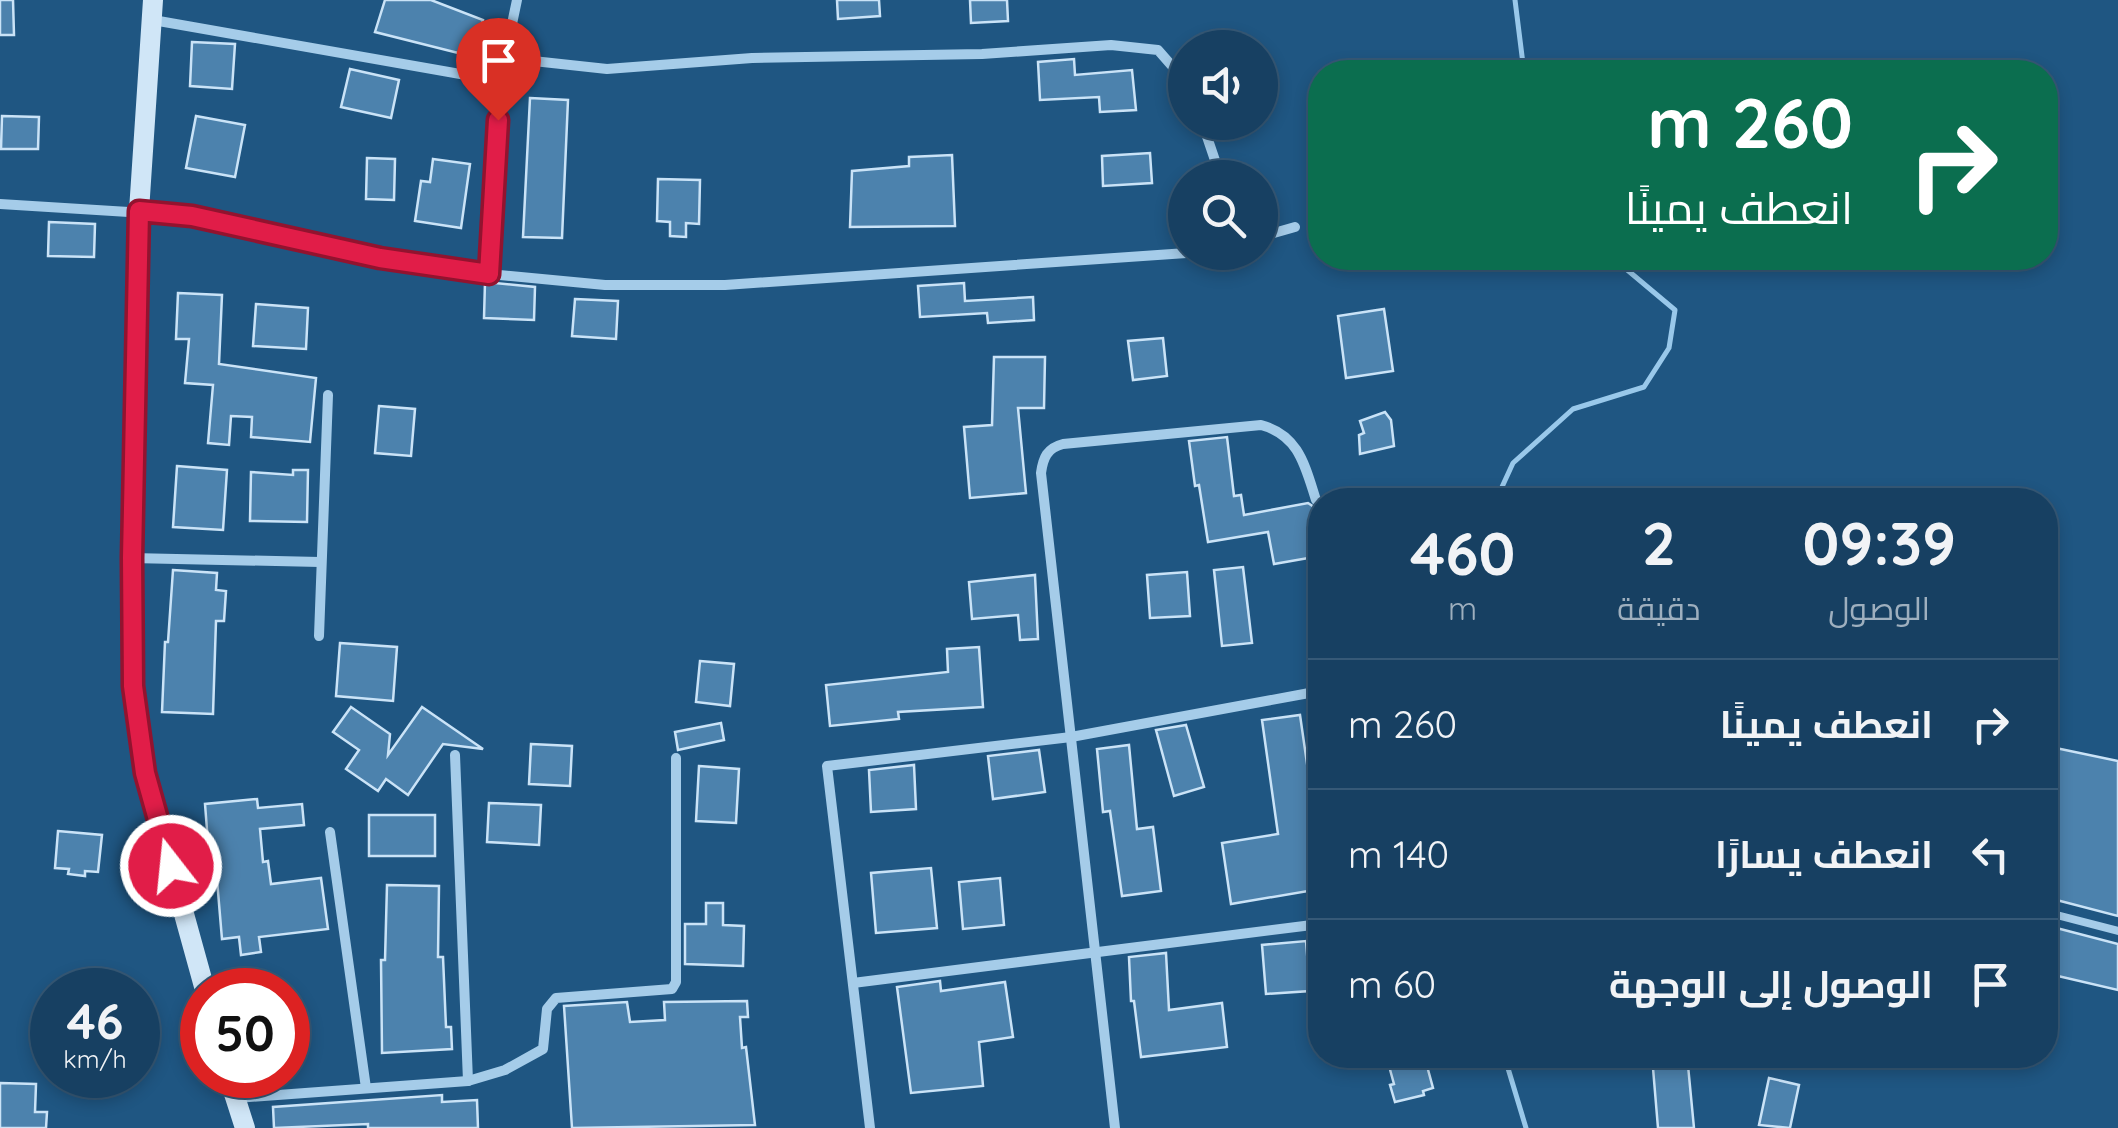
<!DOCTYPE html>
<html lang="ar">
<head>
<meta charset="utf-8">
<style>
	body { margin:0; font-family:Quicksand,Cairo,sans-serif; background:#244b6b; color:#f1f3f6; direction:rtl; height:100vh; display:flex; flex-direction:column; font-size:38px; white-space:nowrap }
	* { box-sizing:border-box; margin:0 }
	p { font-size:32px; color:#9eafbe }
	.icon { flex:none; width:55px; height:55px; fill:none; stroke:currentColor; stroke-width:2; stroke-linecap:round; stroke-linejoin:round }
	.map { position:relative; flex:1; overflow:hidden; direction:ltr }
	.drawer { position:absolute; left:1308px; top:488px; width:750px; height:580px; display:flex; flex-direction:column; background:#174062; border-radius:40px; box-shadow:0 5px 15px #0003,0 0 0 2px #365977; direction:rtl }
	.drawer>* { flex:none }
	.guide { position:absolute; left:1308px; top:60px; width:750px; height:210px; border-radius:40px; box-shadow:0 5px 15px #0003,0 0 0 2px #365977; direction:rtl; background:#0b6e4f; color:#fff; overflow:hidden }
	.controls { position:absolute; left:1168px; top:30px; display:grid; gap:20px }
	.controls a { display:grid; place-items:center; width:110px; height:110px; border-radius:50%; background:#174062; box-shadow:0 5px 15px #0003,0 0 0 2px #365977; font-size:50px }
	.speed { position:absolute; left:30px; top:968px; display:flex; gap:20px; font-size:50px; font-weight:700; text-align:center }
	.speed>* { display:grid; place-content:center; width:130px; height:130px; border-radius:50%; background:#174062; box-shadow:0 5px 15px #0003,0 0 0 2px #365977; line-height:1 }
	.speed small { font-size:25px; font-weight:400 }
	.speed .limit { border:15px solid #d22; background:#fff; color:#111 }
	.pin { position:absolute; display:grid; place-items:center; width:85px; height:85px; color:#fff; margin:-102px -42px; border-radius:50% 50% 50% 0; rotate:-45deg; box-shadow:0 0 10px #0007 }
	.pin .icon { rotate:45deg }
	.me { position:absolute; width:110px; margin:-55px; rotate:344deg; stroke-linejoin:round; filter:drop-shadow(0 0 8px #0008) }
	.turn { display:flex; align-items:center; gap:35px; height:210px; padding:0 40px; font-size:45px }
	.turn .icon { width:130px; height:130px; stroke-width:2.5 }
	.turn b { display:block; font-size:70px; line-height:85px }
	.eta { display:flex; justify-content:space-evenly; align-items:center; height:170px; text-align:center }
	.eta b { font-size:60px; font-weight:700; line-height:70px }
	ul { padding:0; list-style:none }
	li { display:flex; align-items:center; gap:30px; height:130px; padding:0 40px; border-top:2px solid #365977 }
	li div { flex:1 }
	li b { display:block; font-size:38px }
	li em { font-style:normal }
	.map>svg:first-child { display:block }
	.lines { fill:none; stroke-linecap:round; stroke-linejoin:round }
	.stream { stroke:#99c8ea; stroke-width:5 }
	.building { fill:#4c82ad; stroke:#cae3f7; stroke-width:2.5 }
	.service { stroke:#a5cce9; stroke-width:8 }
	.minor { stroke:#a5cce9; stroke-width:10 }
	.secondary { stroke:#d0e6f7; stroke-width:20 }
	.route-casing { stroke:#92132f; stroke-width:25 }
	.route { stroke:#e11d48; stroke-width:18 }
</style>
</head>
<body>
<div class="map">
<svg width="2118" height="1128" viewBox="0 0 2118 1128">
	<rect width="100%" height="100%" fill="#1f5682"/>
	<g class="lines">
		<!-- stream -->
		<g class="stream">
			<path d="M1515,0l9,72"/>
			<path d="M1496,500l17,-37 60,-54 71,-22 25,-39 6,-38 -62,-52"/>
			<path d="M1504,1055l22,73"/>
		</g>
	</g>
	<!-- building -->
	<g class="building">
		<path d="M0,0h13l1,35h-14z"/>
		<path d="M385,0h46l52,20 -9,37 -99,-25z"/>
		<path d="M837,0h42l1,16 -42,3z"/>
		<path d="M970,0h37l1,21 -37,2z"/>
		<path d="M192,42l43,2 -3,45 -42,-3z"/>
		<path d="M1074,59l1,16 57,-5 4,40 -36,2 -1,-15 -59,3 -2,-38z"/>
		<path d="M350,69l49,11 -8,38 -50,-11z"/>
		<path d="M530,98l38,2 -6,138 -39,-1z"/>
		<path d="M2,116l37,1 -1,32h-37z"/>
		<path d="M196,116l49,9 -10,52 -49,-9z"/>
		<path d="M1150,153l2,30 -49,3 -1,-30z"/>
		<path d="M952,155l3,71 -105,1 2,-56 57,-5v-9z"/>
		<path d="M367,158l28,1 -1,41 -28,-1z"/>
		<path d="M433,159l37,5 -9,64 -46,-7 6,-40 9,1z"/>
		<path d="M658,179l42,1 -1,44 -13,-1v14l-16,-1v-14l-13,-1z"/>
		<path d="M49,222l46,2 -1,33 -46,-1z"/>
		<path d="M485,282l50,5 -1,33 -50,-2z"/>
		<path d="M964,283l1,18 68,-4 1,23 -46,3 -1,-10 -67,4 -2,-31z"/>
		<path d="M178,293l44,2 -3,69 97,14 -6,64 -59,-5 1,-20 -21,-1 -2,29 -21,-2 5,-58 -28,-2 4,-44h-13z"/>
		<path d="M575,299l43,2 -2,38 -44,-3z"/>
		<path d="M256,304l52,4 -2,41 -53,-3z"/>
		<path d="M1384,309l9,62 -47,7 -8,-62z"/>
		<path d="M1163,338l4,38 -34,4 -5,-39z"/>
		<path d="M994,357h51l-1,51h-26l8,85 -56,5 -6,-71 28,-2z"/>
		<path d="M379,406l36,3 -4,47 -36,-3z"/>
		<path d="M1385,412l6,8 3,26 -34,8 -1,-19 5,-2 -4,-12z"/>
		<path d="M1227,437l7,59 7,-1 3,20 64,-12 9,6 3,47 -46,8 -6,-32 -60,10 -9,-57 -4,1 -6,-45z"/>
		<path d="M177,466l50,4 -4,60 -50,-3z"/>
		<path d="M293,470h15l-1,52 -57,-1 1,-49 42,3z"/>
		<path d="M1243,567l9,76 -30,3 -8,-76z"/>
		<path d="M173,570l44,3 -1,17 10,1 -2,30h-8l-3,93 -51,-2 3,-70h3z"/>
		<path d="M1187,572l3,44 -40,2 -3,-43z"/>
		<path d="M1035,575l3,64 -18,1 -2,-25 -46,4 -3,-37z"/>
		<path d="M340,643l57,4 -4,54 -57,-5z"/>
		<path d="M979,647l4,60 -85,5 1,7 -69,7 -4,-41 122,-13 -1,-23z"/>
		<path d="M700,661l34,3 -4,42 -34,-4z"/>
		<path d="M351,707l39,27 -2,21 34,-48 61,42 -40,-5 -35,51 -22,-16 -8,12 -32,-22 13,-19 -26,-18z"/>
		<path d="M1300,715l13,90 2,-1 5,29v56l-89,15 -9,-61 56,-9 -16,-114z"/>
		<path d="M721,723l3,17 -46,10 -3,-18z"/>
		<path d="M1186,725l18,62 -30,9 -18,-66z"/>
		<path d="M531,744l41,2 -2,40 -41,-2z"/>
		<path d="M1129,745l8,84 16,-2 8,64 -39,5 -12,-85 -7,1 -6,-63z"/>
		<path d="M2051,747l67,14v155l-73,-19v-130z"/>
		<path d="M1039,750l6,42 -52,7 -5,-43z"/>
		<path d="M914,765l2,44 -45,3 -2,-42z"/>
		<path d="M699,766l40,3 -3,54 -40,-2z"/>
		<path d="M257,799l1,9 44,-4 2,21 -44,4 3,33 5,-1 3,23 50,-6 7,51 -69,8 2,15 -20,3 -2,-18 -17,2 -7,-83h-6l-4,-52z"/>
		<path d="M489,803l52,2 -2,40 -52,-3z"/>
		<rect x="369" y="815" width="66" height="41"/>
		<path d="M58,831l44,4 -4,37 -13,-1v5l-17,-2 1,-5 -14,-1z"/>
		<path d="M931,868l6,60 -61,5 -5,-60z"/>
		<path d="M1000,878l4,47 -41,4 -4,-47z"/>
		<path d="M387,885l52,1 -1,71h5l3,70h5l1,22 -70,4 -1,-93h4z"/>
		<path d="M706,903h17v22l21,1 -1,40 -58,-2v-40h21z"/>
		<path d="M2045,925l73,19v46l-73,-17z"/>
		<path d="M1306,941l4,50 -44,3 -4,-49z"/>
		<path d="M1166,953l3,57 53,-7 5,44 -86,10 -7,-56h-3l-2,-44z"/>
		<path d="M940,981l1,10 64,-9 8,55 -34,5 4,44 -72,7 -14,-106z"/>
		<path d="M747,1001l1,16h-8l2,31 4,-1 9,78 -183,3 -8,-122 63,-4 3,20 35,-2 -1,-18z"/>
		<path d="M1386,1055h38l9,33 -10,3 1,4 -29,7 -5,-17 4,-1z"/>
		<path d="M1667,1055h20l7,73h-36l-6,-72z"/>
		<path d="M1769,1078l30,7 -9,43 -31,-3z"/>
		<path d="M0,1083l36,1 -1,28h12l-1,16h-46z"/>
		<path d="M442,1095v7l35,-2 1,28h-110v-4l-94,4 -1,-21z"/>
	</g>
	<g class="lines">
		<!-- service -->
		<path class="service" d="M2045,912l73,19"/>
		<!-- minor -->
		<g class="minor">
			<path d="M153,20l347,61"/>
			<path d="M505,58l102,11 145,-11 230,-4 129,-9 47,5 21,24 6,12"/>
			<path d="M1202,122l19,56"/>
			<path d="M0,204l193,12 188,41 108,17 116,11h120l476,-33"/>
			<path d="M1260,237l35,-10"/>
			<path d="M489,274l11,-193 17,-81"/>
			<path d="M131,558l189,4"/>
			<path d="M319,636l9,-241"/>
			<path d="M455,755l13,326"/>
			<path d="M330,832l36,256"/>
			<path d="M853,983l467,-59"/>
			<path d="M236,1098l232,-17 37,-11 38,-21 4,-40 9,-11 116,-9 4,-7v-224"/>
			<path d="M870,1128l-43,-362 244,-29 249,-46"/>
			<path d="M1115,1128l-74,-655c2,-15 6,-25 22,-29l198,-19c38,10 44,41 55,75"/>
		</g>
		<!-- secondary -->
		<g class="secondary">
			<path d="M153,0l-14,211 -8,347 2,128 12,87 60,217"/>
			<path d="M228,1075l17,53"/>
		</g>
	</g>
	<g class="lines">
		<!-- route casing -->
		<g class="route-casing">
			<path id="route" d="M171,866l-26,-93 -12,-87 -1,-128 7,-347 53,5 188,42 109,16 9,-154"/>
		</g>
		<!-- route -->
		<use href="#route" class="route"/>
	</g>
</svg>
<div class="controls">
<a><svg class="icon" aria-label="sound" viewBox="0 0 24 24"><path d="M4 9h4l5-4v14l-5-4H4zM17 9q2 3 0 6"/></svg></a>
<a><svg class="icon" aria-label="search" viewBox="0 0 24 24"><circle cx="10" cy="10" r="6"/><path d="M15 15l6 6"/></svg></a>
</div>
<div class="speed"><div>46<small>km/h</small></div><div class="limit">50</div></div>
<div class="pin" style="left:498px;top:120px;background:#d93025"><svg class="icon" aria-label="arrive" viewBox="0 0 24 24"><path d="M6 21V4h12l-3 4 3 4H6"/></svg></div>
<svg class="me" style="left:171px;top:866px" viewBox="-20 -20 40 40"><circle r="17" fill="#e11d48" stroke="#fff" stroke-width="3"/><path d="M0-11L8 9 0 5-8 9z" fill="#fff"/></svg>
<div class="guide">
<div class="turn"><svg class="icon" aria-label="right" viewBox="0 0 24 24"><path d="M7 20v-9h11M14 6l5 5-5 5"/></svg><div><b>260 m</b>انعطف يمينًا</div></div>
</div>
<section class="drawer">
<div class="eta">
<div><b>09:39</b><p>الوصول</p></div>
<div><b>2</b><p>دقيقة</p></div>
<div><b>460</b><p>m</p></div>
</div>
<ul>
<li><svg class="icon" aria-label="right" viewBox="0 0 24 24"><path d="M7 20v-9h11M14 6l5 5-5 5"/></svg><div><b>انعطف يمينًا</b></div><em>260 m</em></li>
<li><svg class="icon" aria-label="left" viewBox="0 0 24 24"><path d="M17 20v-9H6M10 6l-5 5 5 5"/></svg><div><b>انعطف يسارًا</b></div><em>140 m</em></li>
<li><svg class="icon" aria-label="arrive" viewBox="0 0 24 24"><path d="M6 21V4h12l-3 4 3 4H6"/></svg><div><b>الوصول إلى الوجهة</b></div><em>60 m</em></li>
</ul>
</section>
</div>
</body>
</html>
